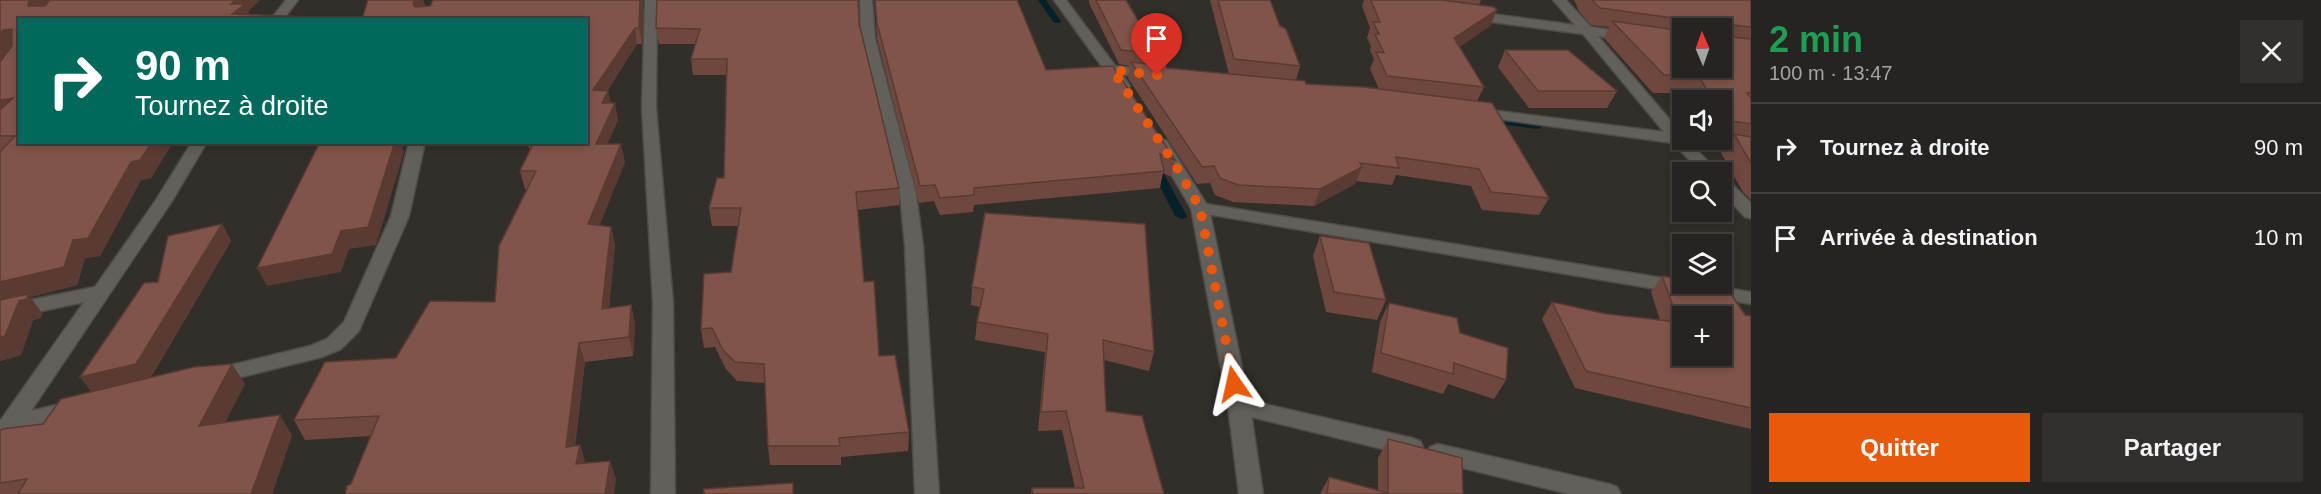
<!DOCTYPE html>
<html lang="fr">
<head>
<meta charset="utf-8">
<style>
	body { margin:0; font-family:Arial,sans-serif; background:#322f2d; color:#f1f3f6; height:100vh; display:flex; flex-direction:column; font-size:22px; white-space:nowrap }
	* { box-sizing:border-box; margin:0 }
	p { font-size:20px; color:#a4a4a5 }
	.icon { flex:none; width:33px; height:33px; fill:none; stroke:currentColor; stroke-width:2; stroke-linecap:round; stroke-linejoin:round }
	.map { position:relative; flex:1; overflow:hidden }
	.side { display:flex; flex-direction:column; background:#262320; width:570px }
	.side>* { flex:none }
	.top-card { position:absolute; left:18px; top:18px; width:570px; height:126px; border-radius:0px; box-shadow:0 3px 9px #0003,0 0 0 2px #42403e; background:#00695c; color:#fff; overflow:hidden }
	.needle { width:39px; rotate:358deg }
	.buttons { position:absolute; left:1672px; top:18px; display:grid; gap:12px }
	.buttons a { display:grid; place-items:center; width:60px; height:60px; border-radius:0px; background:#262320; box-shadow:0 3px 9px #0003,0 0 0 2px #42403e; font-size:30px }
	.pin { position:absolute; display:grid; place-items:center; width:51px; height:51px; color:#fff; margin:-62px -26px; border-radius:50% 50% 50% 0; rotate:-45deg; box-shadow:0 0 6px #0007 }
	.pin .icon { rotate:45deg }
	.me { position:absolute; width:66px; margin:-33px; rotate:349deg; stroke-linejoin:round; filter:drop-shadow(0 0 4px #0008) }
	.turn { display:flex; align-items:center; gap:21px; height:126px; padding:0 18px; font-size:27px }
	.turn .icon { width:78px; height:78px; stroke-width:2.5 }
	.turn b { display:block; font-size:42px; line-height:51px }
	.round { display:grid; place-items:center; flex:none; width:63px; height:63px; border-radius:0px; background:#322f2d }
	.headline { display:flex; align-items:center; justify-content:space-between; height:102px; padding:0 18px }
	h1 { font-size:36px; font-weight:800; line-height:45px; color:#1e9e55 }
	.primary-button { display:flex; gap:12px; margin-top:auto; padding:12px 18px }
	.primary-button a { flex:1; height:69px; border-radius:0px; background:#ea580c; color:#fff; font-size:24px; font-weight:800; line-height:69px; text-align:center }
	.primary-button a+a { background:#322f2d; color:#f1f3f6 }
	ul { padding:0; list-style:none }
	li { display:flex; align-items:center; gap:18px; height:90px; padding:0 18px; border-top:2px solid #42403e }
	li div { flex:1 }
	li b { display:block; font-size:22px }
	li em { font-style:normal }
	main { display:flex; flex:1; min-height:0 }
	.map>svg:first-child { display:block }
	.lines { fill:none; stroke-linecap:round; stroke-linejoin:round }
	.stream { fill:#052129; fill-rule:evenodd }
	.street-casing { stroke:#4e4b47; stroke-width:3 }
	.secondary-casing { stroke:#4e4b47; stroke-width:3 }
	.street { fill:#635f5b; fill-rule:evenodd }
	.secondary { fill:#635f5b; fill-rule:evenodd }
	.wall { fill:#6e483f; fill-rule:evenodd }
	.shaded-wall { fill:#5a3b33 }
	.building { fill:#805449; stroke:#5a3b33; stroke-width:1.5; fill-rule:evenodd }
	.route { stroke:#ea580c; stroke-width:10; stroke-dasharray:0 18 }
</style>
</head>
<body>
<main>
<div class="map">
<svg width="1751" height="494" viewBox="0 0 1751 494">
	<rect width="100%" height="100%" fill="#322f2b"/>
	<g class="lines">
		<!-- stream -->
		<g class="stream">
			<path d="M1038,0h8l15,21 -1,2h-6z"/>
			<path d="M1487,117l51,6 5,3 -5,3 -55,-7 -1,-2z"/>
			<path d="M1155,164l5,3 27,49 -2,2 -4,1 -6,-3 -25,-49z"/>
		</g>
		<!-- street casing -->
		<g class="street-casing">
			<g id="street">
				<path d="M286,0h12l-15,20h-13z"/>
				<path d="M645,0h12l-1,108 17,195 2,191h-24l2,-191 -11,-195z"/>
				<path d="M860,0h12l3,38 41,156 7,52 16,248h-24l-10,-248 -5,-52 -39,-156z"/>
				<path d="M1553,0h13l25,27 43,6 2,3 -2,3 -5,1 -31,-4 85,99v5h28l40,6v10l-58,-10 25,26h-17l-28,-29 -203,-28 -2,-3 2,-3 5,-1 189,24 -81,-98 -114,-15 -6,-4 6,-4 106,14z"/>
				<path d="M1113,66l40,4 7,4 -7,4 -45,-5 -2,-3z"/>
				<path d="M192,142h15l-35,59 -141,210 41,-10 8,2 3,6 -3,6 -63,16 -9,13 -8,3v-26l84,-119 -84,18v-14l95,-19 61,-87z"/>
				<path d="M409,142h16l-16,74 -50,115 -18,18 -19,8 -109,27 -7,-3 -4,-5 4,-5 104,-25 17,-7 17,-17 47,-106z"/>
				<path d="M1722,179l6,1 23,23v15l-6,-1 -23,-24z"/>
				<path d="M1200,203l481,78 9,6 -2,4 -7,2 -487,-81 -3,-4 3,-4z"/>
				<path d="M1708,285l43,7v12l-50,-9 -3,-4 3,-4z"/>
				<path d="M1239,398l173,40 8,3 3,6 -3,6 -8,3 -181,-44 -3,-6 3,-6z"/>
				<path d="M1438,444l171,40 8,3 4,7h-52l-131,-32 -8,-3 -3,-6 3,-6z"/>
			</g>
		</g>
		<!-- secondary casing -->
		<g class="secondary-casing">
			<g id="secondary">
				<path d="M1054,0h12l62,83 2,3 -2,3h-10z"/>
				<path d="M1161,139l6,2 42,67 41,198 13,88h-24l-11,-88 -37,-198 -38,-64z"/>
			</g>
		</g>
		<!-- street -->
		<use href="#street" class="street"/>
		<!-- secondary -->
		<use href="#secondary" class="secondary"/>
	</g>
	<!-- wall -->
	<g class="wall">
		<path d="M0,0h260l-12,11 1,4 113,4 61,-19 2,6h5l3,-6h210l-1,44h-5l-30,47 4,12 7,17 -11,24 18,18 -26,63 12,2 4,18 -6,63 22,-3 4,19 -2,32 -48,6 -10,84 5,-1 5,18 25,-2 6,19 -265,4 20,-48 -66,4 -11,-20 102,-62 99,-56 32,-113h-2l-5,-18 10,-20 -3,-9h59v-122h-566v122h153l-22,36 -10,2 -41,76 -15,2 -8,27 -47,12 12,16 -1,5 -8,2 -12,35 -21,6z"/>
		<path d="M875,0l171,70 129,90 -4,17 -8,-4 -3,15 -186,17 -1,7 -33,3 -6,-14 -15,2 -42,-165z"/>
		<path d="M1089,0h37l32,54 -2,11 11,3 62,6 -19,-74h60l10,26 20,40 -4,14 10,4 73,5 -9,-20 4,-10 -4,-9 1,-4 -4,-8 3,-10 -8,-22 2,-6h117l-2,5 18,5 -7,16 -31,21 25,40 -7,14 72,97 -10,17 -57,-5 -11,-24 -75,-11 -4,10 -36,-4 -1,3 -41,22 -81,-4 -18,-7 -5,-12 -13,1 -69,-106 2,-12 -11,-2 -30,-61z"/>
		<path d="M1574,0h177v200l-8,-8 -22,-39 8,-12 -8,-1h1v-40h-31l-4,-7h-34l-49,-55 5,-11 -18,-2 -12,-14zM1683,28h39l-39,40z"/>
		<path d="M859,23l40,165v17l-42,5 7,72 15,74 30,76 -1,19 -67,6v8h-71l-2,-19 -3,-63 -28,-2 -11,-12 -11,-22 -11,1 -3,-19 30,-57 7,-46h-26l-3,-18 15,-30 2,-103h-33l-2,-16 4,-15h-36l-3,-16z"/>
		<path d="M1505,50l112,41 -10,17h-78l-31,-41z"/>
		<path d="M985,213l169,139 -5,19 -45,-11 2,51 58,83h-133l1,-6h43l-13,-58 -24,1 7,-79 -70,-12 2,-18 3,-15 -9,-2 1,-18z"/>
		<path d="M222,224l9,17 -80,136 94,7 -20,38 67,13 -20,59h-272v-63l43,-7 48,-32 67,-110z"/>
		<path d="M1320,236l66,64 -9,20 -51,-8 -13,-56z"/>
		<path d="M1662,276l83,39 6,1v113l-176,-41 -33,-69 10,-17 55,12 53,6 -9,-28z"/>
		<path d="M1389,303l71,30 46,47 -12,19 -46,-15 -5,10 -71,-22 8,-50z"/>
		<path d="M1388,439l75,55h-143l9,-17 49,13v-32z"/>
	</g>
	<!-- shaded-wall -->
	<g class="shaded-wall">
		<path d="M31,0h21l-15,19 -9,-13v-3z"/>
		<path d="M236,0h24l-12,11 3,9 -19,-6 -1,-10z"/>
		<path d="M415,0h8l2,7 -7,12 -5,-15z"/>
		<path d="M640,0h3l-1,44 -3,-16z"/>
		<path d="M1497,10l-7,16 -43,29 7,-17z"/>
		<path d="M635,28l2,16 -41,63 -3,-17z"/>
		<path d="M12,29l8,12 -20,24v-30l3,-5z"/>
		<path d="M608,91l4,16 -10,-4z"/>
		<path d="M13,98l-13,20v-18z"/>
		<path d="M615,103l3,17 -19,41 -3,-17z"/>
		<path d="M152,142h21l-22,36 -10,2 -41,76 -15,2 -8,27 -47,12 12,16 -1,5 -8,2 -12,35 -21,6v-79z"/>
		<path d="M395,142h6l3,10 -28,93 -27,4 -8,23 -74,14 -10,-18z"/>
		<path d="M621,144l4,18 -32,80 -5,-18z"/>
		<path d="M1362,167l-7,17 -41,22 6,-17z"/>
		<path d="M222,224l9,17 -83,140 -55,13 -13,-17z"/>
		<path d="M611,227l4,18 -8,82 -5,-18z"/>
		<path d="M631,305l4,19 -2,32 -4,-19z"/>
		<path d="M579,343l6,19 -13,104 -6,-19z"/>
		<path d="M232,364l13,20 -32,62 -14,-20z"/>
		<path d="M280,415l12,20 -20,59h-21z"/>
		<path d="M580,445l6,20 -10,-1z"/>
		<path d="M610,461l6,19 -2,14h-9z"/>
	</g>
	<!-- building -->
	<g class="building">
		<path d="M0,0h31l-3,3v3h17l5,-6h186l-5,4h14l-13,10 130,5 6,-19h47l-2,4 2,3 15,-1 3,-6h207l-1,28h-4l-42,62 15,1 -6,12h13l-19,41h25l-33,80 23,3 -9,82 29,-4 -2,32 -50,6 -13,104 14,-2 -4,19 34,-3 -5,33h-260l2,-8 4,-2 28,-68 -85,4 31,-58 71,-4 34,-57 65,1 4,-56 37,-75h-16l14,-29h52v-122h-566v122h132l-12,18 -9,2 -43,76 -15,2 -9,27 -64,15v-130l15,-16h-15v-26l13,-12 -13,2v-38l12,-16v-17l-9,1 -3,5z"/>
		<path d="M657,0h201l1,23 40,165 -43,4 8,90 10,-1 5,75 16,-1 14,77 -70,6 1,8h-72l-4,-82 -29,-2 -12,-12 -11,-22 -11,1 3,-55 27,-2 10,-64h-32l8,-30h7l3,-119h-36l9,-30 -44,-1z"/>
		<path d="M875,0h142l29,70 67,-4 62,94 -15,-6 4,17 -190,17v7l-34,3 -5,-13 -15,1 -43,-163z"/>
		<path d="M1096,0h30l32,54 -37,-4z"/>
		<path d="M1218,0h52l10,26 6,3 14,37 -66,-7z"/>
		<path d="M1371,0h71l52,7 3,3 -43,28 30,49 -97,-11 -11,-24 8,1 -9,-19h4l-6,-12h7z"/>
		<path d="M1592,0h159v27l-18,-2 -3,2v8l2,2 19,2v53l-4,1 4,5v26l-26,-4 -3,-5v-15h-9l-15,-25h-34l-52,-54 71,10v37h39v-40h-27v-7l-95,-13z"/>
		<path d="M1505,50h63l49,41h-79z"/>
		<path d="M1131,62l35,4 1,2 138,13 1,3 58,3 128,16 57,95 -58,-6 -12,-23 -83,-12 3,11 -39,-5 2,4 -42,22 -82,-4 -18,-7 -6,-12 -12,1z"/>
		<path d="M1734,134l17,3v26z"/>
		<path d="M320,142h75l-27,85 -27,4 -9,23 -75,14z"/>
		<path d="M985,213l160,11 9,128 -51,-12 3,71 36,5 22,78h-131l-1,-6h52l-18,-77 -25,1 7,-78 -71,-12 7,-33 -12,-2z"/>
		<path d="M222,224l-86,140 -56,13 64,-94 14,-1 10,-46z"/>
		<path d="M1320,236l49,7 17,57 -52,-8z"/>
		<path d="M1662,276l21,3v5h29l14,2 19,29 6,1v92l-165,-37 -34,-69 55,12 72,8zM1683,316h39v40h-39z"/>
		<path d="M28,294l-1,5 -8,2 -14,35 -5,1v-37z"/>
		<path d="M1389,303l68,15 3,15 48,15 -2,32 -52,-17 -1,11 -72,-21z"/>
		<path d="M232,364l-33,62 81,-11 -29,79h-233l9,-15 -27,4v-52l2,-2 41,-5 18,-25 133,-32z"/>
		<path d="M1388,439l74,19 1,36h-136l2,-17 59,16z"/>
		<path d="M793,483v11h-89v-5z"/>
	</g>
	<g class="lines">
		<!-- route -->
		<path class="route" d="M1157,75l-44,-5 64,98 23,40 34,176"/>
	</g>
</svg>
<div class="buttons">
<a><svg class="needle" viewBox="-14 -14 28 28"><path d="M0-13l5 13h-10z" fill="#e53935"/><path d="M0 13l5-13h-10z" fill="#a4a4a5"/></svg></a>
<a><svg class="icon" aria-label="sound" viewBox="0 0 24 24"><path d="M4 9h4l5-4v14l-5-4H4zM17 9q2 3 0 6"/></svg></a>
<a><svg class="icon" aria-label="search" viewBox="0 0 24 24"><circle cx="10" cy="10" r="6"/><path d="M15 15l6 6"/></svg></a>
<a><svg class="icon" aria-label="layers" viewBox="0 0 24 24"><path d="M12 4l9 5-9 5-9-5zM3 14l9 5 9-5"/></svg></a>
<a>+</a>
</div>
<div class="pin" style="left:1157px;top:75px;background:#d93025"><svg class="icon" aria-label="arrive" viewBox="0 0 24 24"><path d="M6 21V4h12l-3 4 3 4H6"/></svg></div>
<svg class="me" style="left:1234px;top:384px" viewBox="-20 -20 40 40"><path d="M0-17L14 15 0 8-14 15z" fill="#ea580c" stroke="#fff" stroke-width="4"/></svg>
<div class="top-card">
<div class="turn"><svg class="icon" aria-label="right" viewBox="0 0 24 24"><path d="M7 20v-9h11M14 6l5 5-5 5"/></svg><div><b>90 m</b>Tournez à droite</div></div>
</div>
</div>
<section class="side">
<div class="headline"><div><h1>2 min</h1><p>100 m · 13:47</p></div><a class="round"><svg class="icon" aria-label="close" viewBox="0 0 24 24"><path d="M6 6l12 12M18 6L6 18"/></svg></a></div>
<ul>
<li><svg class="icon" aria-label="right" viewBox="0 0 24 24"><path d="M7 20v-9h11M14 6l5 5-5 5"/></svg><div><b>Tournez à droite</b></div><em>90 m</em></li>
<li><svg class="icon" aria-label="arrive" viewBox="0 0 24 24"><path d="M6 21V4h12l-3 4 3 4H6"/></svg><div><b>Arrivée à destination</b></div><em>10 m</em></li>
</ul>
<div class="primary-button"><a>Quitter</a><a>Partager</a></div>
</section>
</main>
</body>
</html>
